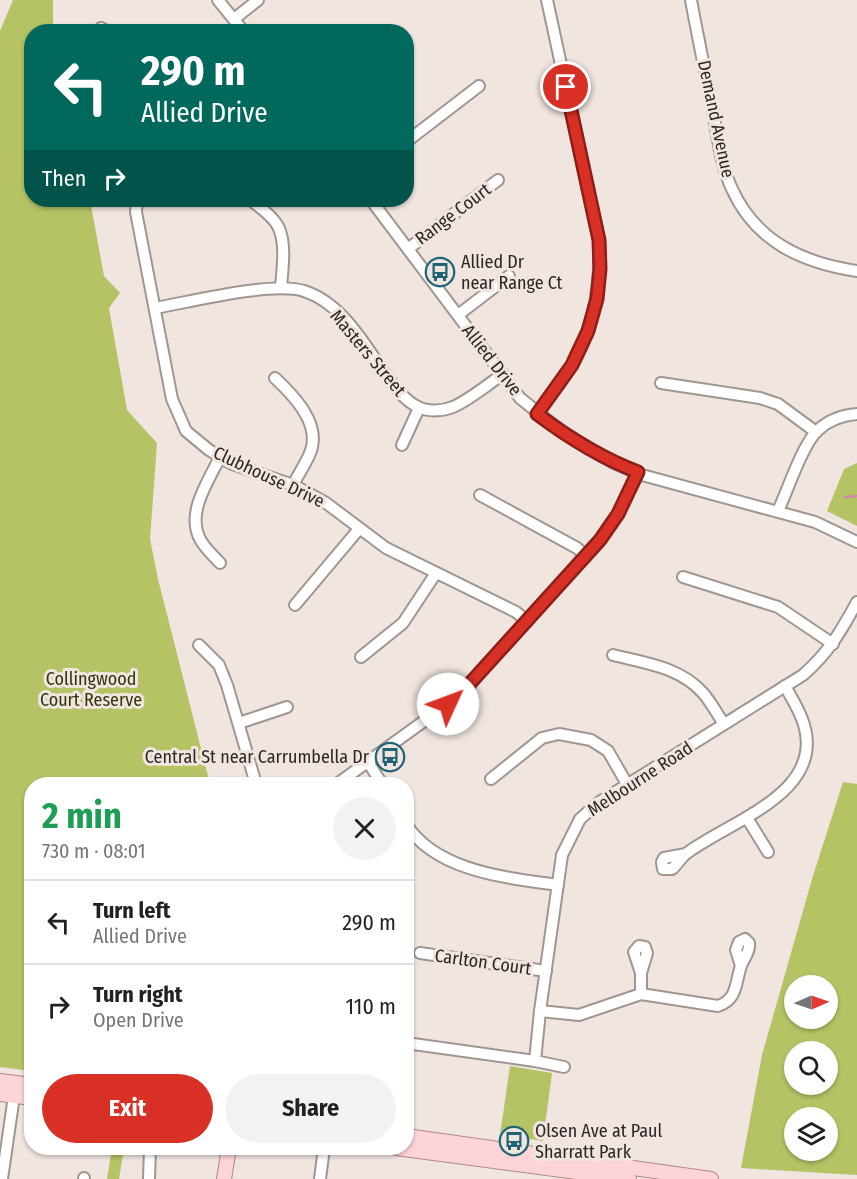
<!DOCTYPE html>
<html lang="en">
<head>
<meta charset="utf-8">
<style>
	body { margin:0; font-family:"Fira Sans Condensed",sans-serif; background:#f2f2f2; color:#202124; height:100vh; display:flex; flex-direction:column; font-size:22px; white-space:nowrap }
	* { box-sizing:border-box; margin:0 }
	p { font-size:20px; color:#757577 }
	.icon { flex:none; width:33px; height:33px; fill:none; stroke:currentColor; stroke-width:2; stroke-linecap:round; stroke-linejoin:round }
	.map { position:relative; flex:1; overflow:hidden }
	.details { position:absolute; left:24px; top:777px; width:390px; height:378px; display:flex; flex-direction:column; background:#fff; border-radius:24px; box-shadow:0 2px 4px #0004 }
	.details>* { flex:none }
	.top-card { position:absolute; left:24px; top:24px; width:390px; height:183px; border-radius:24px; box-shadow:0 2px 4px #0004; background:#00695c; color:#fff; overflow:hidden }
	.needle { width:39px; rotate:88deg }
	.controls { position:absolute; left:784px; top:975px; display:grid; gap:12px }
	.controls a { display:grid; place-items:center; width:54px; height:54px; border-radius:50%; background:#fff; box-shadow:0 2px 4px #0004; font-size:30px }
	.pin { position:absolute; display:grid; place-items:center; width:51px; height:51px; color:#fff; margin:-26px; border:3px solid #fff; border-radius:50%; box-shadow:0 2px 6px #0007 }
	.me { position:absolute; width:66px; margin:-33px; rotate:47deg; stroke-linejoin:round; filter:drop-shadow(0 0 4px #0008) }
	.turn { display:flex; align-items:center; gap:21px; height:126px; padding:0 18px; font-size:27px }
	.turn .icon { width:78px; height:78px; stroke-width:2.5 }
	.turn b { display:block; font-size:42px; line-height:51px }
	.then { display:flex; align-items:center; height:57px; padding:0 18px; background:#0003; gap:12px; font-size:22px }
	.round { display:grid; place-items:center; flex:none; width:63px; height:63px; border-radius:32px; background:#f2f2f2 }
	.overview { display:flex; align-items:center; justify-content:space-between; height:102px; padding:0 18px }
	h1 { font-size:36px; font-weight:700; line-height:45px; color:#1e9e55 }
	.button { display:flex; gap:12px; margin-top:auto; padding:12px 18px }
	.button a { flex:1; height:69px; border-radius:36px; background:#d93025; color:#fff; font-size:24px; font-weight:700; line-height:69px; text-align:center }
	.button a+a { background:#f2f2f2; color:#202124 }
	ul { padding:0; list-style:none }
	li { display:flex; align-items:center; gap:18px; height:84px; padding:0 18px; border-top:2px solid #e0e0e0 }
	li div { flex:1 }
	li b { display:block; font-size:22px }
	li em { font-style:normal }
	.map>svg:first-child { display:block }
	.green { fill:#b5c365; fill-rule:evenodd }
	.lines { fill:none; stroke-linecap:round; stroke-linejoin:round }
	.stream { stroke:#d37fb8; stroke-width:2 }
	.minor-casing { stroke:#a09691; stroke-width:14 }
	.major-casing { stroke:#b38688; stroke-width:16 }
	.minor { stroke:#fff; stroke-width:10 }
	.major { stroke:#fdd5d8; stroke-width:14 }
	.route-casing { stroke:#8d1f18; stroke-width:15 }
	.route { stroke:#d93025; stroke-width:10 }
	.labels { text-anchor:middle; stroke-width:6; stroke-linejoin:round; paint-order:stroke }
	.street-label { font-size:18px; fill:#2b2725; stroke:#f1e5e0 }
	.poi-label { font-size:18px; fill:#2b2725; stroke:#f1e5e0; text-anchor:start }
	.park-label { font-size:18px; fill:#30350a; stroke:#f1e5e0 }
</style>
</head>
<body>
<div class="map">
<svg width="857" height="1179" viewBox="0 0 857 1179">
	<rect width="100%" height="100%" fill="#f1e5e0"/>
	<!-- green -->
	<g class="green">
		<path d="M13,0h40v31l-21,1v168h58l14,76 16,17 -11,15 18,102 30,33 -7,96 8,40 52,205h-178l-1,287 -31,-4v-1036z"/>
		<path d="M857,463v63l-30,-15 17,-42z"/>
		<path d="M843,782l14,2v391l-116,-7 21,-113 50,-176zM795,986h33v32h-33zM795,1052h33v32h-33zM795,1118h33v32h-33z"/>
		<path d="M510,1066l42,7 -9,68 -43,-6z"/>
		<path d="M112,1148h12l-5,31h-12z"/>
	</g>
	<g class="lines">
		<!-- stream -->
		<path class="stream" d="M845,497l12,-1"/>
		<!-- minor casing -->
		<g class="minor-casing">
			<g id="minor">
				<path d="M218,0l26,32"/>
				<path d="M691,0c7,38 15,75 22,113 5,25 8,53 19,76 24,53 71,74 125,82"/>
				<path d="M234,19l24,-19"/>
				<path d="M101,28l8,4"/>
				<path d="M406,142l73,-56"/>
				<path d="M137,200l-1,12 36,187 14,32 23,19 23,14 61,21 33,18 60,45 130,64 11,9"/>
				<path d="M251,200c9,8 25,18 29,31 6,17 2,40 1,57"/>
				<path d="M371,200l149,198 42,34 50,30 30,13 173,47 42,20"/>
				<path d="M408,249l90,-69"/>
				<path d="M155,308c35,-6 117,-27 149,-17 38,12 60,53 82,84 9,12 18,25 32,32 10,5 25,4 35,0 18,-8 34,-22 50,-33"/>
				<path d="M458,315l51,-39"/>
				<path d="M275,378c17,16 43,42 37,69 -2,11 -14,27 -19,38"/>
				<path d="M661,383l99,15 18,6 38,28"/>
				<path d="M537,414c12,-16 25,-32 35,-49 23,-39 29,-81 27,-125l-52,-240"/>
				<path d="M402,445l17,-37"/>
				<path d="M220,457c-11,23 -33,54 -21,80 4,10 14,18 21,26"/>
				<path d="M480,495l97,53 9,8"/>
				<path d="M778,511c9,-19 25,-68 40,-81 11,-10 24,-15 39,-16"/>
				<path d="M683,577l95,30 55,37"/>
				<path d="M295,605l64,-76"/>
				<path d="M199,645l20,20 8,20 29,99"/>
				<path d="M613,655c32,8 67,12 90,38 8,9 14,21 21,31"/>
				<path d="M361,657l42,-34 33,-50"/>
				<path d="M239,723l48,-16"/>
				<path d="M368,762l14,22"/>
				<path d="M491,779l51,-41 17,-4 32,6 17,11 19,33"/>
				<path d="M337,784l94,-68 33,-26 136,-150 18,-26 20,-42"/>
				<path d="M747,818l21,34"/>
				<path d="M406,824c30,48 103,54 152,61"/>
				<path d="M686,854l-22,4 -2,4 1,7h9c6,-5 9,-12 15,-16 44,-33 143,-61 115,-134 -4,-11 -11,-22 -17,-33"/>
				<path d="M420,953l126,18"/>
				<path d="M641,973l-7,-21 5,-6 6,1 2,6 -6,20v21"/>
				<path d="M540,1011l39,4 62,-21 77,12c20,-7 17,-23 23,-40 3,-8 9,-14 8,-23l-4,-4 -6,3 -3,8 5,16"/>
				<path d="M406,1043l129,18 29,6"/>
				<path d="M535,1061l5,-50 22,-156 18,-36 18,-16 205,-128c26,-23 37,-42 54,-73"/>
				<path d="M2,1179l12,-83"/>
				<path d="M84,1179v-1"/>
				<path d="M149,1179l1,-31"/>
				<path d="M320,1179l4,-31"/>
			</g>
		</g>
		<!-- major casing -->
		<g class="major-casing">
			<g id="major">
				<path d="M0,1081l32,4"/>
				<path d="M0,1094l32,4"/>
				<path d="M406,1136l305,43"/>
				<path d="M396,1148l233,31"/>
				<path d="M224,1179l5,-31"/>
			</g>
		</g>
		<!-- minor -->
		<use href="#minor" class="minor"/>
		<!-- major -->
		<use href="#major" class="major"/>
	</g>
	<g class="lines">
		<!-- route casing -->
		<g class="route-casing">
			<path id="route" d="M448,704l16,-14 136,-150 18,-26 20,-42c-37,-14 -69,-34 -101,-58l35,-49 16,-34 9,-32 3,-30 -1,-29 -33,-153"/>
		</g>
		<!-- route -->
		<use href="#route" class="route"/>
	</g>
	<!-- icons -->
	<defs>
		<g id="bus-ring" transform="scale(1.5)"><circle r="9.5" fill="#f1e5e0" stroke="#206576" stroke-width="1.5"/><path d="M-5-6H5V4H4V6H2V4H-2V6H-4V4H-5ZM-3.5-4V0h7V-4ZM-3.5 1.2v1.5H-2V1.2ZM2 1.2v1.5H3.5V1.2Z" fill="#206576"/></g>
	</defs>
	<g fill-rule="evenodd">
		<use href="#bus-ring" x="440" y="272"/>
		<use href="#bus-ring" x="390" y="757"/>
		<use href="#bus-ring" x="514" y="1141"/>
	</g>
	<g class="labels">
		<!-- street labels -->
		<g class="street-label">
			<text transform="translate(716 119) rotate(78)" y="6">Demand Avenue</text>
			<text transform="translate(453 214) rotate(-37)" y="6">Range Court</text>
			<text transform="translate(368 353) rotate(50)" y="6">Masters Street</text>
			<text transform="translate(492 360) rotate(52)" y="6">Allied Drive</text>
			<text transform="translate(269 477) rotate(25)" y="6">Clubhouse Drive</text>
			<text transform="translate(640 779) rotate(-33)" y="6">Melbourne Road</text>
			<text transform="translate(483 962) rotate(8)" y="6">Carlton Court</text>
		</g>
		<!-- poi labels -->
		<g class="poi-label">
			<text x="461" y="268">Allied Dr<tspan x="461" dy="21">near Range Ct</tspan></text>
			<text x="369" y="763" text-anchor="end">Central St near Carrumbella Dr</text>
			<text x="535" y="1137">Olsen Ave at Paul<tspan x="535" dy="21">Sharratt Park</tspan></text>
		</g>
		<!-- park labels -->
		<g class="park-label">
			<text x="91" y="685">Collingwood<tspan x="91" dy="21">Court Reserve</tspan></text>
		</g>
	</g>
</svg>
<div class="controls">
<a><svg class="needle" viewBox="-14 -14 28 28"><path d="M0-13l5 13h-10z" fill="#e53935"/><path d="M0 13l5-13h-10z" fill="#757577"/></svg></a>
<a><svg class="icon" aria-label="search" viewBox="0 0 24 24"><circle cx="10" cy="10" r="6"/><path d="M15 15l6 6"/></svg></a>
<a><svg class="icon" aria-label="layers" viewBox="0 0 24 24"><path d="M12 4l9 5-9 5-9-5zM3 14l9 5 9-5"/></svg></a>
</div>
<div class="pin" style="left:566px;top:87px;background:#d93025"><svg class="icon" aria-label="arrive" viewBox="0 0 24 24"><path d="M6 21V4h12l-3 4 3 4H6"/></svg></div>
<svg class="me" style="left:448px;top:704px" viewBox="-20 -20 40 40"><circle r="19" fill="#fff"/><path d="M0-13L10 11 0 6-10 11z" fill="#d93025"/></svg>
<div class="top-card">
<div class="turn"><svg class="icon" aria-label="left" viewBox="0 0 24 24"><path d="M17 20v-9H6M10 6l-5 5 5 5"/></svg><div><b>290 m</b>Allied Drive</div></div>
<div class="then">Then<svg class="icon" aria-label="right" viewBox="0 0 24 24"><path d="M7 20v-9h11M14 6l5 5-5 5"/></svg></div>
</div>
<section class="details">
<div class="overview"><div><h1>2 min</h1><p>730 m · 08:01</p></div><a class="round"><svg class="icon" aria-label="close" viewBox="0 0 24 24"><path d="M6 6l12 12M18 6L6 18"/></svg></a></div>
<ul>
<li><svg class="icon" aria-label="left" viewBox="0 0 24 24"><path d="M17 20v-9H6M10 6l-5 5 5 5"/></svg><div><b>Turn left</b><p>Allied Drive</p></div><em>290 m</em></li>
<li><svg class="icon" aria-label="right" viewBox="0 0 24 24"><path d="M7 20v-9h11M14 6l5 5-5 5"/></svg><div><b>Turn right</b><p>Open Drive</p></div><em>110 m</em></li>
</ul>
<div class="button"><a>Exit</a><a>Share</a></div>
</section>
</div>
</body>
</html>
